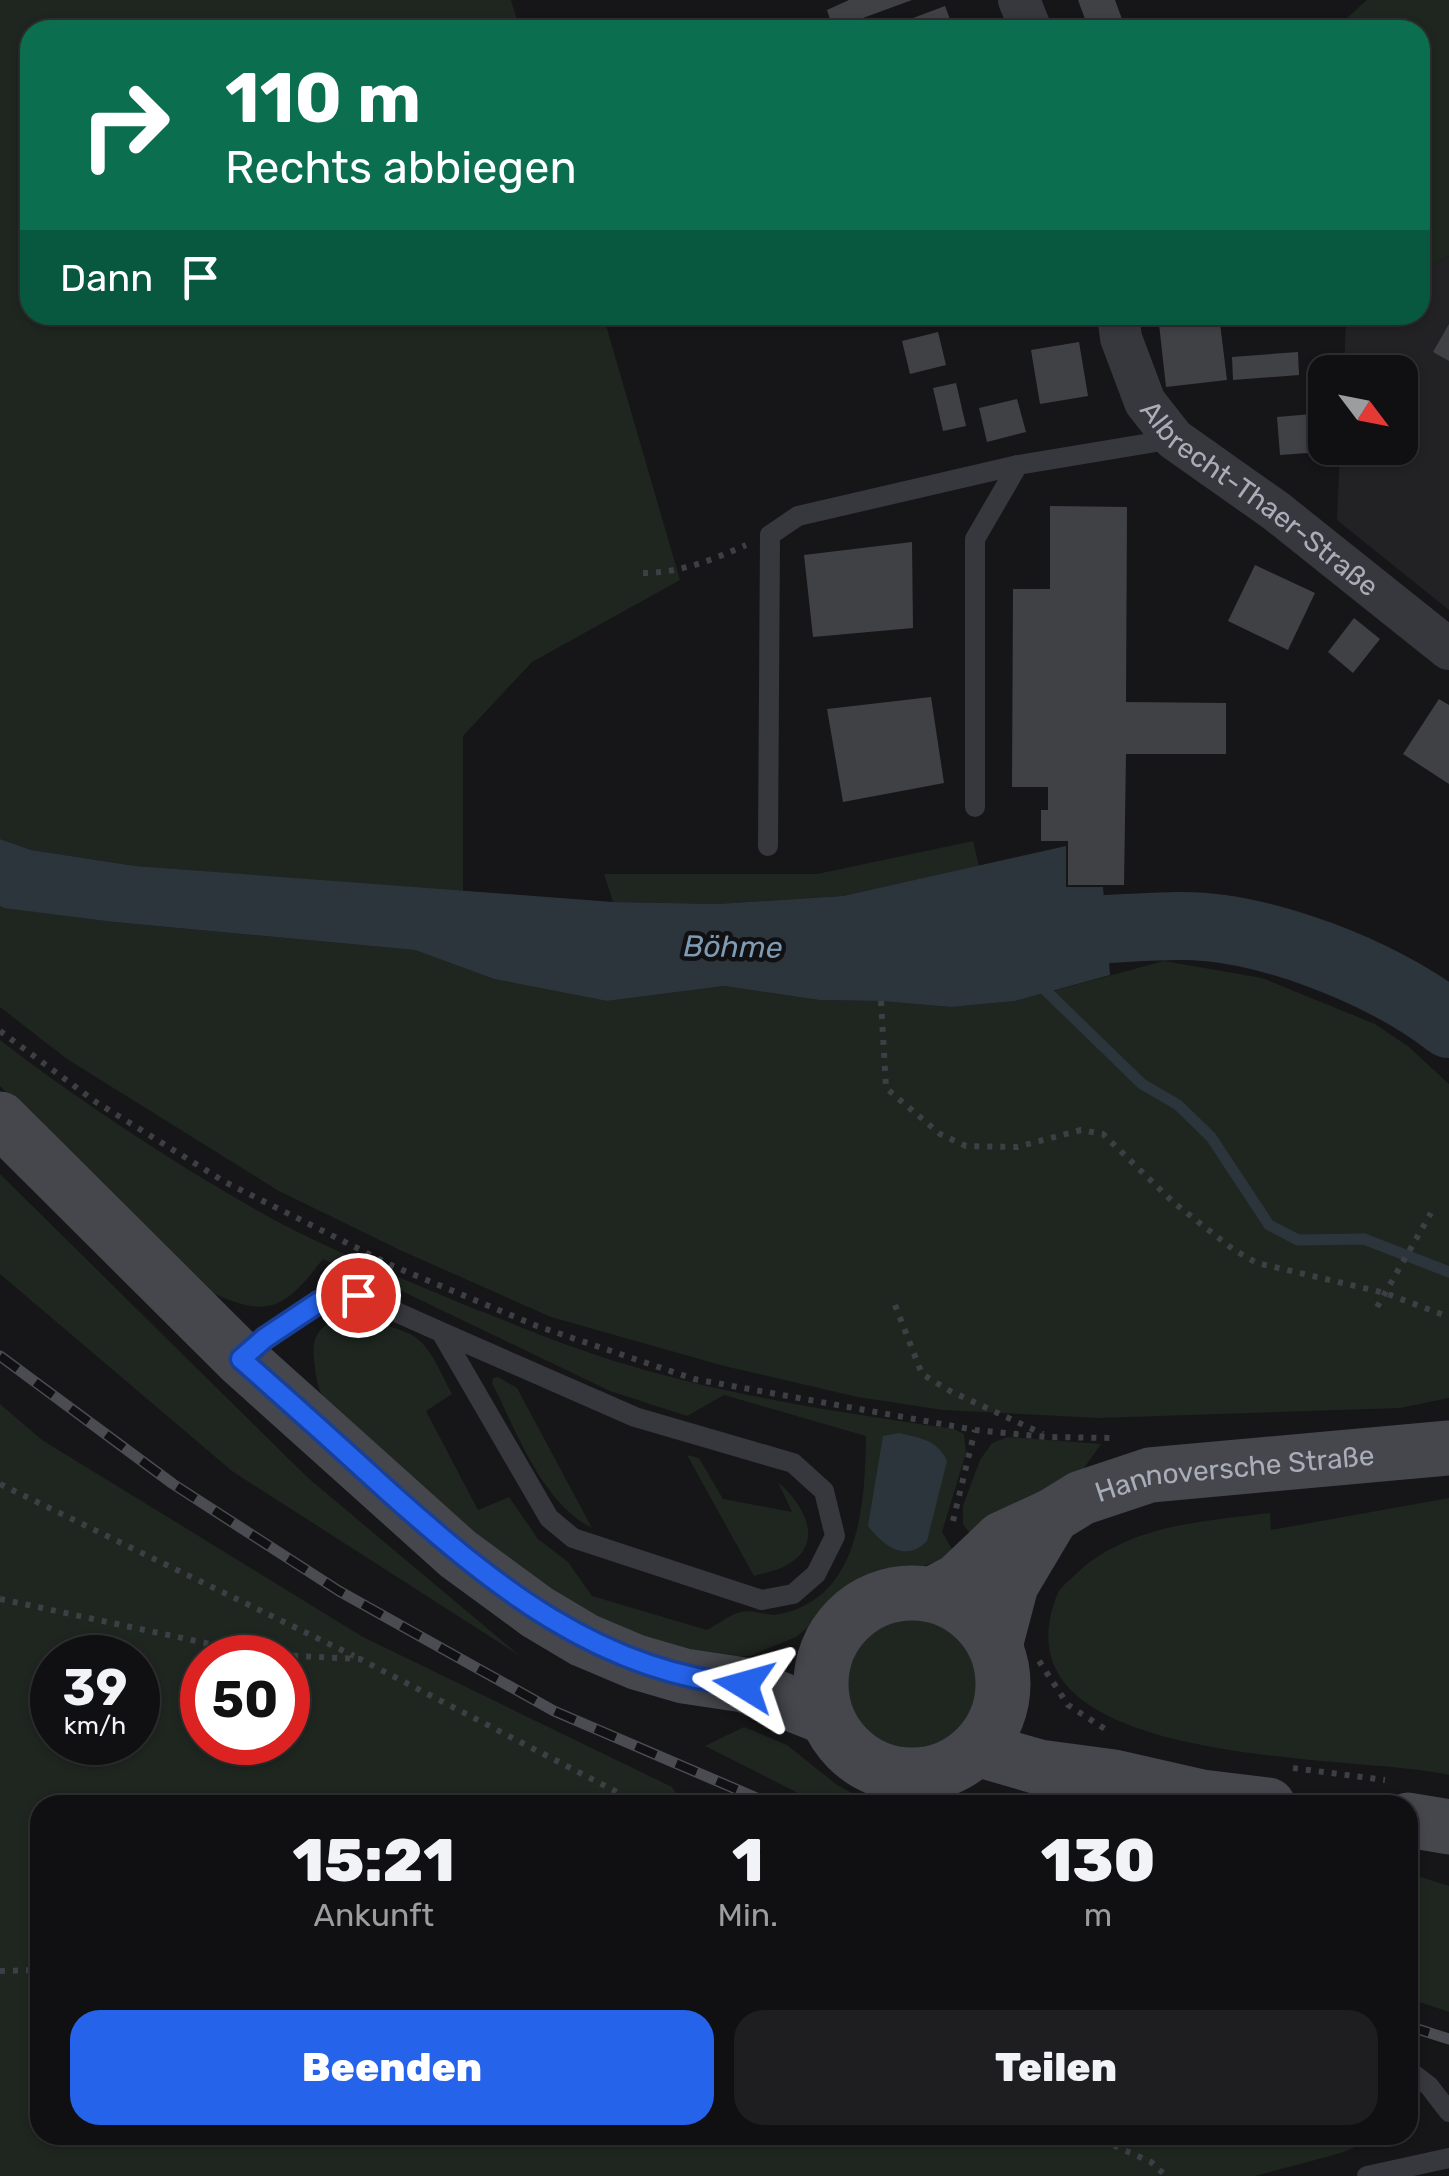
<!DOCTYPE html>
<html lang="de">
<head>
<meta charset="utf-8">
<style>
	body { margin:0; font-family:Rubik,sans-serif; background:#1e1e20; color:#f1f3f6; height:100vh; display:flex; flex-direction:column; font-size:38px; white-space:nowrap }
	* { box-sizing:border-box; margin:0 }
	p { font-size:32px; color:#9c9d9f }
	.icon { flex:none; width:55px; height:55px; fill:none; stroke:currentColor; stroke-width:2; stroke-linecap:round; stroke-linejoin:round }
	.map { position:relative; flex:1; overflow:hidden }
	.drawer { position:absolute; left:30px; top:1795px; width:1388px; height:350px; display:flex; flex-direction:column; background:#101012; border-radius:30px; box-shadow:0 2px 8px #0004,0 0 0 2px #303032 }
	.drawer>* { flex:none }
	.banner { position:absolute; left:20px; top:20px; width:1410px; height:305px; border-radius:30px; box-shadow:0 2px 8px #0004,0 0 0 2px #303032; background:#0b6e4f; color:#fff; overflow:hidden }
	.needle { width:65px; rotate:122deg }
	.tools { position:absolute; left:1308px; top:355px; display:grid; gap:20px }
	.tools a { display:grid; place-items:center; width:110px; height:110px; border-radius:20px; background:#101012; box-shadow:0 2px 8px #0004,0 0 0 2px #303032; font-size:50px }
	.speed { position:absolute; left:30px; top:1635px; display:flex; gap:20px; font-size:50px; font-weight:700; text-align:center }
	.speed>* { display:grid; place-content:center; width:130px; height:130px; border-radius:50%; background:#101012; box-shadow:0 2px 8px #0004,0 0 0 2px #303032; line-height:1 }
	.speed small { font-size:25px; font-weight:400 }
	.speed .limit { border:15px solid #d22; background:#fff; color:#111 }
	.pin { position:absolute; display:grid; place-items:center; width:85px; height:85px; color:#fff; margin:-42px; border:5px solid #fff; border-radius:50%; box-shadow:0 2px 10px #0007 }
	.me { position:absolute; width:110px; margin:-55px; rotate:278deg; stroke-linejoin:round; filter:drop-shadow(0 0 8px #0008) }
	.turn { display:flex; align-items:center; gap:35px; height:210px; padding:0 40px; font-size:45px }
	.turn .icon { width:130px; height:130px; stroke-width:2.5 }
	.turn b { display:block; font-size:70px; line-height:85px }
	.then { display:flex; align-items:center; height:95px; padding:0 40px; background:#0003; gap:20px; font-size:38px }
	.eta { display:flex; justify-content:space-evenly; align-items:center; height:170px; text-align:center }
	.eta b { font-size:60px; font-weight:800; line-height:70px }
	.primary-button { display:flex; gap:20px; margin-top:auto; padding:20px 40px }
	.primary-button a { flex:1; height:115px; border-radius:30px; background:#2563eb; color:#fff; font-size:40px; font-weight:800; line-height:115px; text-align:center }
	.primary-button a+a { background:#1e1e20; color:#f1f3f6 }
	.map>svg:first-child { display:block }
	.built { fill:#222225 }
	.green { fill:#1e261f; fill-rule:evenodd }
	.water { fill:#2c353c }
	.lines { fill:none; stroke-linecap:round; stroke-linejoin:round }
	.stream { stroke:#2c353c; stroke-width:11 }
	.river { stroke:#2c353c; stroke-width:68 }
	.building { fill:#404145 }
	.path { stroke:#3d3f44; stroke-width:6; stroke-dasharray:5 8; stroke-linecap:butt }
	.lane { stroke:#37383d; stroke-width:20 }
	.street { stroke:#37383d; stroke-width:42 }
	.secondary { stroke:#45474d; stroke-width:55 }
	.rail-casing { stroke:#4a4c52; stroke-width:11 }
	.rail { stroke:#111113; stroke-width:8; stroke-dasharray:22; stroke-linecap:butt }
	.route-casing { stroke:#184099; stroke-width:25 }
	.route { stroke:#2563eb; stroke-width:18 }
	.labels { text-anchor:middle; stroke-width:9; stroke-linejoin:round; paint-order:stroke }
	.street-label { font-size:28px; fill:#a8adb8; stroke:#111113 }
	.water-label { font-size:30px; font-style:italic; fill:#7f9bb3; stroke:#111113 }
</style>
</head>
<body>
<div class="map">
<svg width="1449" height="2176" viewBox="0 0 1449 2176">
	<rect width="100%" height="100%" fill="#161618"/>
	<!-- built -->
	<path class="built" d="M1449,256v354l-112,-90 3,-72h60v-76h-56l2,-57h74v-43z"/>
	<!-- green -->
	<g class="green">
		<path d="M0,0h511l9,30h-490v285h573l77,265 -148,82 -69,74v156l-328,-26 -104,-16 -31,-11z"/>
		<path d="M1367,0h82v256l-29,16v-242h-86z"/>
		<path d="M973,841l6,25 -136,30 -126,8 -104,-2 -9,-28h213z"/>
		<path d="M0,906l114,16 301,28 79,29 113,22 117,-15 95,14 62,1 70,6 64,-6 149,-40 98,17 113,46 34,23 40,37v314l-49,10 -302,10 -155,-8 -85,-13 -134,-31 -173,-49 -151,-67 -121,-59 -212,-132 -67,-52z"/>
		<path d="M0,1040c82,63 169,120 258,171 66,37 138,65 207,94 54,21 107,44 163,60 106,32 217,48 326,64l10,5 2,19 -24,79 13,22 -44,17 -42,7 -73,59 -46,19h-35l-63,-13 -104,-51 -84,-67 -137,-122c-10,-14 -11,-26 -13,-43 -6,-47 39,-45 71,-35 12,4 26,7 35,16 14,13 23,37 32,53l-26,17 52,99 31,-13 29,42 30,23 24,34 115,34c10,-5 23,-16 34,-18 12,-3 26,5 39,2 80,-16 85,-110 86,-178l-142,-41 -37,21 -77,-25 -227,-109 -24,-6 -36,-17c-39,51 -55,60 -115,32l-208,-205z"/>
		<path d="M0,1174l307,303 213,179 -288,-185 -232,-197z"/>
		<path d="M498,1377l19,11 75,140c-50,-25 -75,-96 -100,-145l1,-5z"/>
		<path d="M0,1404l42,36 321,197 309,150 11,18h-643v330h1344l-43,18 -86,23h-1255zM52,1658h86v84h-86zM202,1658h86v84h-86z"/>
		<path d="M1008,1437l93,7 -17,24 -108,74 -13,-18v-18l17,-46 12,-17z"/>
		<path d="M687,1455l12,3 24,41 69,13 -14,-30c26,22 49,63 7,84 -9,5 -21,7 -31,10z"/>
		<path d="M1449,1498v277c-91,-22 -462,-3 -392,-180 4,-9 13,-15 20,-22 51,-48 127,-52 193,-60l1,17z"/>
		<circle cx="913" cy="1683" r="73"/>
		<path d="M744,1727l43,18 50,40 38,20h-44l-33,-12 -93,-47z"/>
		<path d="M1408,1873l41,13v126l-41,-14z"/>
	</g>
	<!-- water -->
	<g class="water">
		<path d="M0,839l31,11 104,16 478,36 104,2 126,-8 223,-50v41h37l7,88 -95,26 -64,6 -70,-6 -62,-1 -95,-14 -117,15 -113,-22 -79,-29 -301,-28 -110,-14 -4,-2z"/>
		<path d="M899,1433c21,5 39,7 48,28l-20,80c-22,22 -43,5 -59,-15l15,-90z"/>
	</g>
	<g class="lines">
		<!-- stream -->
		<path class="stream" d="M1040,985l102,99 36,21 33,32 58,88 29,15 66,-1 85,33"/>
		<!-- river -->
		<path class="river" d="M1014,934c54,-2 108,-7 163,-8 83,-2 207,46 272,98"/>
	</g>
	<!-- building -->
	<g class="building">
		<path d="M849,0h63l-79,29 -6,-19z"/>
		<path d="M1078,0h37l11,30h-37z"/>
		<path d="M945,6l9,24h-73z"/>
		<path d="M1158,315h61l8,65 -61,7z"/>
		<path d="M1449,324v37l-16,-9z"/>
		<path d="M938,332l8,33 -36,9 -8,-33z"/>
		<path d="M1079,342l9,54 -48,8 -9,-54z"/>
		<path d="M1298,352l1,23 -66,5 -1,-23z"/>
		<path d="M956,383l10,43 -23,5 -10,-43z"/>
		<path d="M1017,399l9,33 -39,10 -8,-34z"/>
		<path d="M1324,413l-2,39 -42,3 -3,-38z"/>
		<path d="M1050,506l77,1 -1,195 100,1v51h-100l-2,131h-56v-44h-27v-31h7v-23h-36l1,-198h37z"/>
		<path d="M912,542l1,86 -100,9 -9,-82z"/>
		<path d="M1255,565l60,28 -27,57 -60,-29z"/>
		<path d="M1354,618l26,21 -27,34 -25,-21z"/>
		<path d="M931,697l13,86 -101,19 -16,-93z"/>
		<path d="M1439,699l10,6v79l-46,-30z"/>
	</g>
	<g class="lines">
		<!-- path -->
		<g class="path">
			<path d="M643,573c37,0 69,-13 103,-28"/>
			<path d="M881,1001l5,87 54,46 26,12 51,1 64,-17 22,4 70,68 61,48 23,13 128,30 64,24"/>
			<path d="M0,1031l96,71 129,80 168,84 144,60 157,53 281,51 73,7 66,1"/>
			<path d="M895,1305l27,69 28,17 93,43"/>
			<path d="M1377,1307l54,-94"/>
			<path d="M0,1484l354,172"/>
			<path d="M953,1521l22,-91"/>
			<path d="M0,1599l257,55 103,5 282,146"/>
			<path d="M1039,1661l29,44 37,24"/>
			<path d="M1293,1768l92,12"/>
			<path d="M0,1971l40,-1"/>
			<path d="M1090,2135l61,27 15,14"/>
		</g>
		<!-- lane -->
		<g class="lane">
			<path d="M975,807v-268l43,-74"/>
			<path d="M768,846l2,-311 28,-19 220,-51 156,-26"/>
			<path d="M243,1358l22,-21 54,-36 39,-6 83,37 108,186 24,20 189,62 31,-6 23,-20 19,-38 -11,-45 -31,-28 -158,-46 -194,-85"/>
			<path d="M1408,2070l21,16 20,26"/>
			<path d="M1367,2176l82,-18"/>
		</g>
		<!-- street -->
		<g class="street">
			<path d="M1019,0l12,30"/>
			<path id="s1" d="M1118,315l3,23 24,64 29,37 102,72 173,138"/>
		</g>
		<!-- secondary -->
		<g class="secondary">
			<path d="M0,1119l241,240 217,195 79,58 47,28 52,22 48,14 60,9 81,32"/>
			<circle cx="912" cy="1684" r="91"/>
			<path id="s2" d="M933,1594l25,-13 44,-42 50,-23 29,-18 69,-23 299,-27"/>
			<path d="M995,1646l16,-61 41,-69"/>
			<path d="M977,1749l62,18 75,10 88,20 66,8"/>
			<path d="M1408,1820l41,7"/>
		</g>
		<!-- rail casing -->
		<g class="rail-casing">
			<g id="rail">
				<path d="M0,1356l173,128 166,107 215,120 219,94"/>
				<path d="M1408,2026l41,13"/>
			</g>
		</g>
		<!-- rail -->
		<use href="#rail" class="rail"/>
	</g>
	<g class="lines">
		<!-- route casing -->
		<g class="route-casing">
			<path id="route" d="M358,1295l-39,7 -54,36 -24,21c50,44 99,88 148,133 103,92 211,181 355,193"/>
		</g>
		<!-- route -->
		<use href="#route" class="route"/>
	</g>
	<g class="labels">
		<!-- street labels -->
		<g class="street-label">
			<text dy="10" stroke="none"><textPath href="#s1" startOffset="242">Albrecht-Thaer-Straße</textPath></text>
			<text dy="10" stroke="none"><textPath href="#s2" startOffset="335">Hannoversche Straße</textPath></text>
		</g>
		<!-- water labels -->
		<g class="water-label">
			<text transform="translate(733 947) rotate(1)" y="10">Böhme</text>
		</g>
	</g>
</svg>
<div class="tools">
<a><svg class="needle" viewBox="-14 -14 28 28"><path d="M0-13l5 13h-10z" fill="#e53935"/><path d="M0 13l5-13h-10z" fill="#9c9d9f"/></svg></a>
</div>
<div class="speed"><div>39<small>km/h</small></div><div class="limit">50</div></div>
<div class="pin" style="left:358px;top:1295px;background:#d93025"><svg class="icon" aria-label="arrive" viewBox="0 0 24 24"><path d="M6 21V4h12l-3 4 3 4H6"/></svg></div>
<svg class="me" style="left:744px;top:1685px" viewBox="-20 -20 40 40"><path d="M0-17L14 15 0 8-14 15z" fill="#2563eb" stroke="#fff" stroke-width="4"/></svg>
<div class="banner">
<div class="turn"><svg class="icon" aria-label="right" viewBox="0 0 24 24"><path d="M7 20v-9h11M14 6l5 5-5 5"/></svg><div><b>110 m</b>Rechts abbiegen</div></div>
<div class="then">Dann<svg class="icon" aria-label="arrive" viewBox="0 0 24 24"><path d="M6 21V4h12l-3 4 3 4H6"/></svg></div>
</div>
<section class="drawer">
<div class="eta">
<div><b>15:21</b><p>Ankunft</p></div>
<div><b>1</b><p>Min.</p></div>
<div><b>130</b><p>m</p></div>
</div>
<div class="primary-button"><a>Beenden</a><a>Teilen</a></div>
</section>
</div>
</body>
</html>
